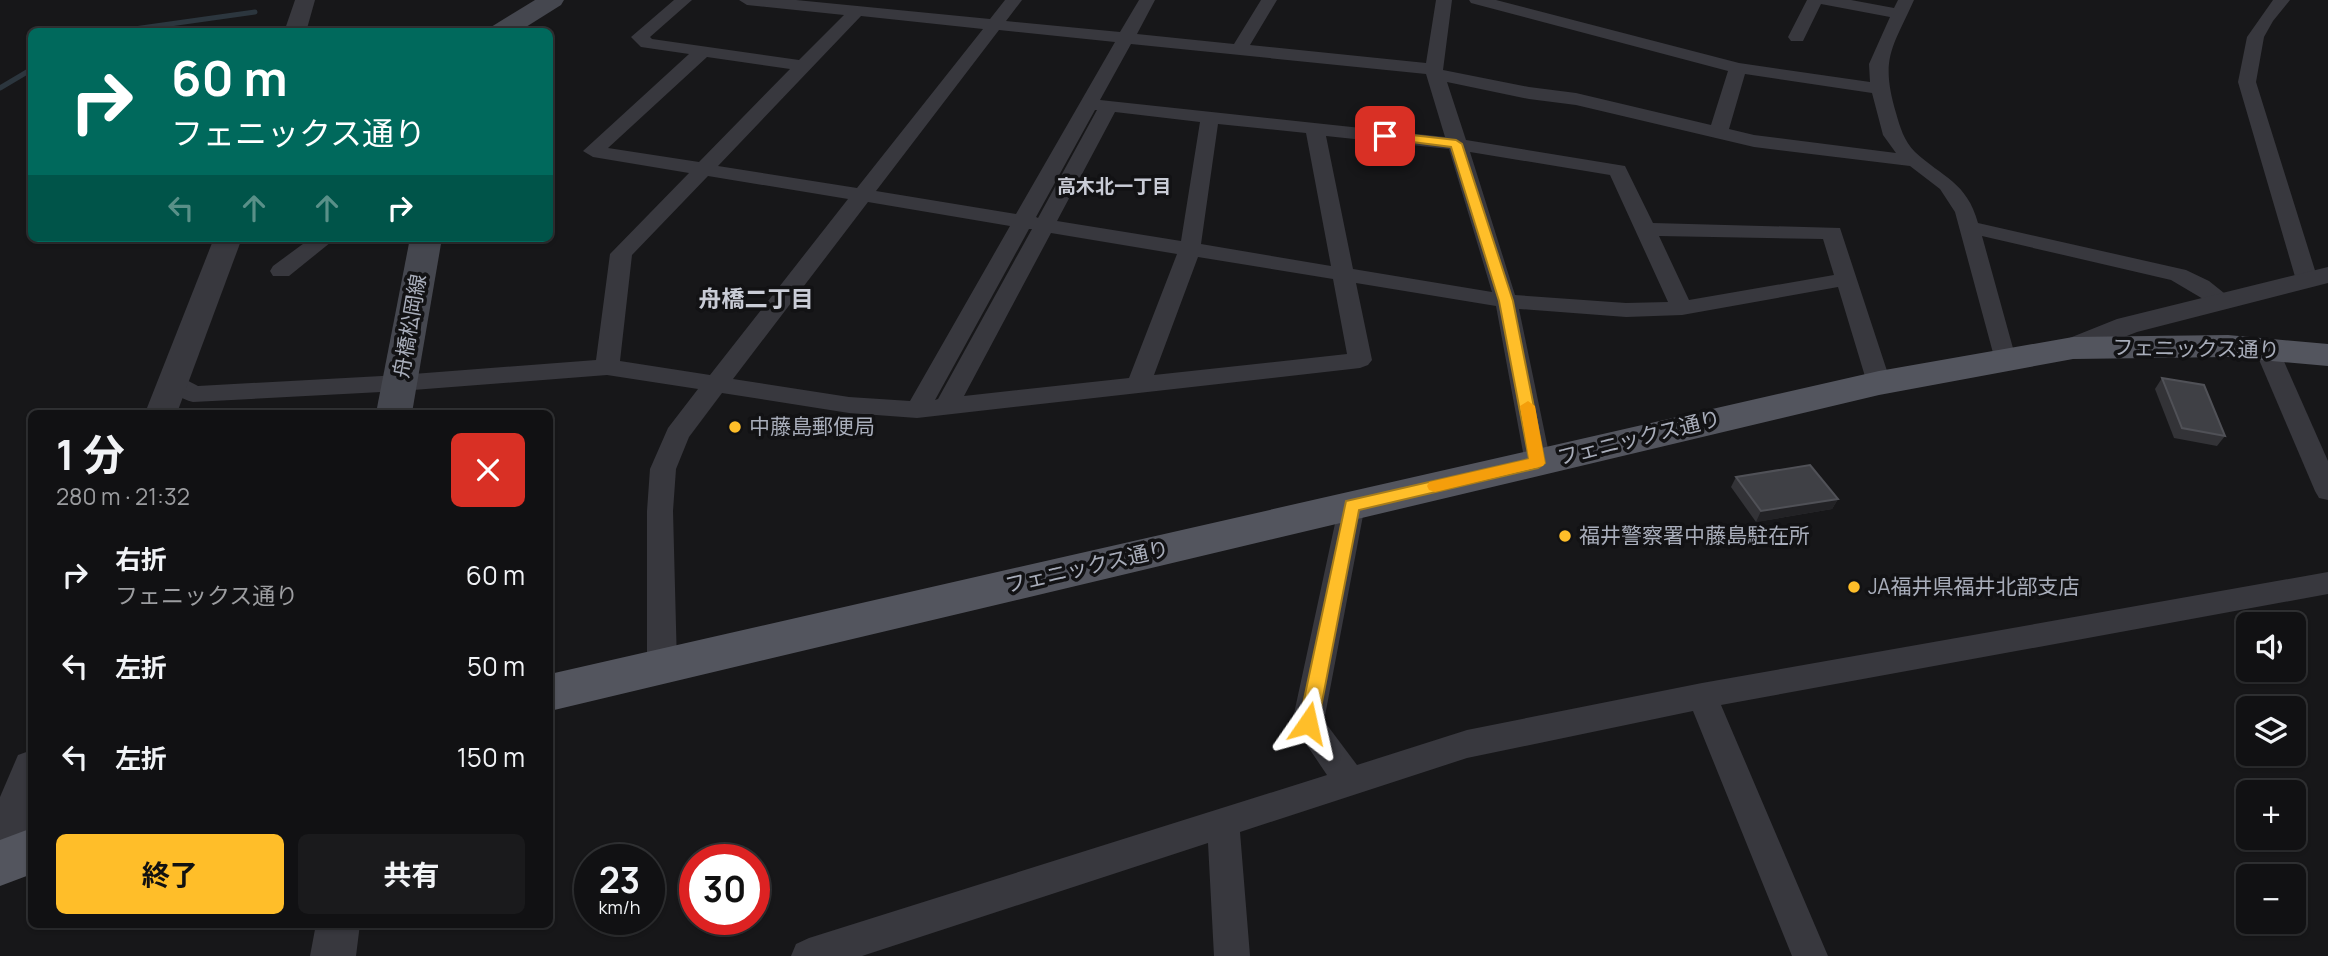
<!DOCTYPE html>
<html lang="ja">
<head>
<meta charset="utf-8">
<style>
	body { margin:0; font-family:Manrope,"Noto Sans JP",sans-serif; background:#1a1a1c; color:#f1f3f6; height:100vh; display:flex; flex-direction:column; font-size:26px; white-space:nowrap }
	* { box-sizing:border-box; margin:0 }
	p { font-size:23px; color:#9c9da0 }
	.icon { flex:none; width:38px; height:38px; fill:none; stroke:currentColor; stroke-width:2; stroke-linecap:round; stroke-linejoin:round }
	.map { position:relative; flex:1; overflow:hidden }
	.sheet { position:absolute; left:28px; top:410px; width:525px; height:518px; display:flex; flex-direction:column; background:#111113; border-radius:10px; box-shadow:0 2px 5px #0004,0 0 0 2px #303133 }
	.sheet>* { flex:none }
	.hud { position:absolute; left:28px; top:28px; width:525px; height:214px; border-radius:10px; box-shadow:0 2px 5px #0004,0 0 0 2px #303133; background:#00695c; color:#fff; overflow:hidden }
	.buttons { position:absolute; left:2236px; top:612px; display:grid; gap:14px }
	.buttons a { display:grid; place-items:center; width:70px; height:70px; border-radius:10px; background:#111113; box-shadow:0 2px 5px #0004,0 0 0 2px #303133; font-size:35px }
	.speed { position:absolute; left:574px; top:844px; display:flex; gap:14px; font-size:35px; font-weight:700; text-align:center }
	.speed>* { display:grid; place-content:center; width:91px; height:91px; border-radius:50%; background:#111113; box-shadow:0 2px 5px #0004,0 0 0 2px #303133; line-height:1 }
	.speed small { font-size:18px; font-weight:400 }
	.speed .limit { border:10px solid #d22; background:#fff; color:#111 }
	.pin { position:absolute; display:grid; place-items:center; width:60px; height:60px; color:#fff; margin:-30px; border-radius:14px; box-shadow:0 4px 10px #0006 }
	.me { position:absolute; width:77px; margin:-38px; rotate:11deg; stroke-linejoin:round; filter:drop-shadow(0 0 5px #0008) }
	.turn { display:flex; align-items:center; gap:24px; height:147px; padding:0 28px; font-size:32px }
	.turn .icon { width:91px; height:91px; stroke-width:2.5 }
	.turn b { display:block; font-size:49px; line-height:60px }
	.lanes { display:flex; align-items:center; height:66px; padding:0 28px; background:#0003; justify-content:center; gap:35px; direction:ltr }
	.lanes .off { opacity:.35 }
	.round { display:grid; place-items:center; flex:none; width:74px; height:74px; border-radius:10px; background:#1a1a1c }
	.head { display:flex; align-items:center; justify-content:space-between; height:119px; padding:0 28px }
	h1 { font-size:42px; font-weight:700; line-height:52px }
	.button { display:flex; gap:14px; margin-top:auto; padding:14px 28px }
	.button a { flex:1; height:80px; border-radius:10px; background:#ffbe29; color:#111; font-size:28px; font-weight:700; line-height:80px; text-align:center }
	.button a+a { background:#1a1a1c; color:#f1f3f6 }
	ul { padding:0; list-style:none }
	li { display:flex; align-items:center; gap:21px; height:91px; padding:0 28px }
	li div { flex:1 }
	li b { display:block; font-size:26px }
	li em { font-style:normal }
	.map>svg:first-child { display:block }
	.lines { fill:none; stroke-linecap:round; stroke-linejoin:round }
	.stream { stroke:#2c363e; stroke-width:5 }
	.minor { fill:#38383e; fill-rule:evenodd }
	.tertiary { fill:#38383e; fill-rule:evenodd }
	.secondary { fill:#45474f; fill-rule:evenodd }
	.primary { fill:#53555e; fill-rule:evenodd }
	.wall { fill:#333337 }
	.shaded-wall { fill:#222225 }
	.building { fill:#3f4045; stroke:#505157; stroke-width:2 }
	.route { fill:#ffbe29; stroke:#a67c1b; stroke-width:2 }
	.slow { fill:#f59e0b }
	.poi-dot { fill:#ffbe29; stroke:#121214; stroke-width:2.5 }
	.labels { text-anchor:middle; stroke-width:7; stroke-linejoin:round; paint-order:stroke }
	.far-neighbourhood-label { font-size:19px; font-weight:bold; fill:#c9ccd6; stroke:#121214 }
	.street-label { font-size:21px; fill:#a8adba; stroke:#121214 }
	.poi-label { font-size:21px; fill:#a8adba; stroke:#121214; text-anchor:start }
	.neighbourhood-label { font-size:23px; font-weight:bold; fill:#c9ccd6; stroke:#121214 }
</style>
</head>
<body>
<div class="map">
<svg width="2328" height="956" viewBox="0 0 2328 956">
	<rect width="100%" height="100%" fill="#171719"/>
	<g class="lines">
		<!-- stream -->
		<g class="stream">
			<path d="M113,32l142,-20"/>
			<path d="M0,88l32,-19"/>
		</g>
		<!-- minor -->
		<g class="minor">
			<path d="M674,0h18l-42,37 2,2 147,21 45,-45 -97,-10 -8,-5h57l194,19 15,-19h17l-16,21 114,11 19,-32h16l-18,34 97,10 27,-44h16l-27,45 176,18 10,-63h16l-9,70 86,17 47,6 135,32 17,-54 -257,-68 -2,-3h27l243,63 131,19 -1,-18 21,-47 -69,-13 -18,37h-12l-3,-4 19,-37h44l43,8 4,-8h16c-22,49 -34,58 -18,113 4,14 8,28 19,39 27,25 52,30 63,71l208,47 23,11 25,20 -3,5h-16l-44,-26 -189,-44 34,123 -4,5 -8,3 -8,-3 -41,-152 -15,-23 -30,-23 -156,-19 -178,-42 -47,-6 -82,-17 19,58 159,26 28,57 187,5 51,155 -3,6 -9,2 -9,-2 -3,-6 -29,-96 -156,28 -56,2 -107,-8 32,154 -4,6 -9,3 -9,-3 -4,-6 -29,-157 -140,-23 16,77 -4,5 -8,3 -443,50 -68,-5 -127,-20 -33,44 -13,32 -3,42 4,154 -4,9 -11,3 -11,-3 -4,-9v-154l3,-42 18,-41 30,-39 -91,-14 -207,16 -207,11c-12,-3 -26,-11 -32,-21l3,-6 9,-2 25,13 202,-11 196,-15 14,-106 79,-81 -96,-16 -10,-6 106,-97 -48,-7 -10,-10zM861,16l122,13 -126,159 -139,-22zM999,30l116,12 -99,172 -140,-23zM1131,44l295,30 19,63 -345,-37zM707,57l83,12 -91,93 -91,-14zM1745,74l127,19 11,42 13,18 -142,-18 -25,-6zM1095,110h2l-59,108 -2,-1zM1115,112l85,10 -19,119 -124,-20zM1218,124l88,9 25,133 -130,-22zM1326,136l123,13 43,143 -139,-23zM1470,152l140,23 58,127 -42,1 -111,-8zM708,176l140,23 -138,176 -90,-14 12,-106zM868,202l142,24 -100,175 -61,-4 -116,-18zM1029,229h3l-94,170 -3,1zM1051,233l126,21 -48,124 -165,18zM1659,236l164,3 11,36 -145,25zM1198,257l135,22 14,75 -193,21z"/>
			<path d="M2273,0h17l-17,21 -9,16 -8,45 62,198 -3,5h-16l-3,-5 -58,-198 9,-45z"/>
			<path d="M311,238h25l-47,38h-16l-3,-5 3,-5z"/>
			<path d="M2266,341l8,2 4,5 50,113v39l-9,-2 -4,-7 -61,-143 4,-5z"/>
			<path d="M1352,495l9,3 4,7 -41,216 33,44 110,-35 235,-47 626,-111v22l-607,111 107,251h-36l-99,-245 -226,47 -227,74 10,124h-36l-6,-113 -346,113h-71l5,-12 13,-6 518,-163 -35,-52 47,-218 4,-7z"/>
		</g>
		<!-- tertiary -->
		<g class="tertiary">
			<path d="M295,0h20l-9,32h-22z"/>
			<path d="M214,238h28l-65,175h-32z"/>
			<path d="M2328,267v16l-191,49 -64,25 -11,-2 -4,-7 4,-7 55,-22z"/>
			<path d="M32,750v75l-17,42 -15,6v-76l18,-42z"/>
			<path d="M316,924h44l-4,32h-46z"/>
		</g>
		<!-- secondary -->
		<g class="secondary">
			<path d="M535,0h29l-3,5 -43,27h-30l3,-5z"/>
			<path d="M410,238h32l-30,175h-36z"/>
		</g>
		<!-- primary -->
		<g class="primary">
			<path d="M2228,335l100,9v22l-100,-9 -155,2 -194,36 -1329,316v-37l1329,-303 194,-34z"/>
			<path d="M32,828v46l-32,12v-46z"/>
		</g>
	</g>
	<!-- wall -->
	<g class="wall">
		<path d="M2162,378l63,58 -8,10 -43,-8 -19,-49z"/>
		<path d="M1736,477l102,22 -6,10 -76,13 -25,-35z"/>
	</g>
	<!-- shaded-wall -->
	<path class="shaded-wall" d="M1838,499l-6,10 -76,13 5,-11z"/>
	<!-- building -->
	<g class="building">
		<path d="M2162,378l42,7 21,51 -43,-8z"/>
		<path d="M1810,465l28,34 -77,12 -25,-34z"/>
	</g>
	<!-- route -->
	<path class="route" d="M1385,132l71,8 6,4 51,157 32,162 -7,5 -179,42 -41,213 -3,6 -7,2 -7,-2 -2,-6 47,-222 183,-42 -30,-158 -48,-154 -70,-9v-5z"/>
	<!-- slow -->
	<path class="slow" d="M1528,401l7,5 10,57 -2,3 -108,26 -6,-2 -2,-4 2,-4 100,-23 -9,-53z"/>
	<!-- markers -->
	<g class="poi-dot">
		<circle cx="735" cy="427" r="7"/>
		<circle cx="1565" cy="536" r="7"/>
		<circle cx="1854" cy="587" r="7"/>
	</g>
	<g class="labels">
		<!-- far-neighbourhood labels -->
		<g class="far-neighbourhood-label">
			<text x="1114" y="193">高木北一丁目</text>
		</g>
		<!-- street labels -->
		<g class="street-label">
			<text transform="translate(410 326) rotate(-80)" y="7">舟橋松岡線</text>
			<text transform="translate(2196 349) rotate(1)" y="7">フェニックス通り</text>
			<text transform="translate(1639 438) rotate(-14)" y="7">フェニックス通り</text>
			<text transform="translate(1087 567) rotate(-13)" y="7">フェニックス通り</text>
		</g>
		<!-- poi labels -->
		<g class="poi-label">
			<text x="749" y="434">中藤島郵便局</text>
			<text x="1579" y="543">福井警察署中藤島駐在所</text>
			<text x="1868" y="594">JA福井県福井北部支店</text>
		</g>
		<!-- neighbourhood labels -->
		<g class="neighbourhood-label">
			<text x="756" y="307">舟橋二丁目</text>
		</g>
	</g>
</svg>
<div class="buttons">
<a><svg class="icon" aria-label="sound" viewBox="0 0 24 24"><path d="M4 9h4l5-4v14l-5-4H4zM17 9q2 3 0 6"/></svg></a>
<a><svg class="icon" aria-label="layers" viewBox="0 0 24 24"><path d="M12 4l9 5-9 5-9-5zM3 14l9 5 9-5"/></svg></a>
<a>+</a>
<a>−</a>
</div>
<div class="speed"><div>23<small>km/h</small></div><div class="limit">30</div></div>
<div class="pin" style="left:1385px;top:136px;background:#d93025"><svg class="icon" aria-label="arrive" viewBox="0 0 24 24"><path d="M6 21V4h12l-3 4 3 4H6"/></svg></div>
<svg class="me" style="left:1308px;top:723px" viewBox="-20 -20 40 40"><path d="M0-17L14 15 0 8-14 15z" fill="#ffbe29" stroke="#fff" stroke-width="4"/></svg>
<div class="hud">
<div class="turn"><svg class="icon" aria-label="right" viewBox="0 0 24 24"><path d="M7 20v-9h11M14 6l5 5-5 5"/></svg><div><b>60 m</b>フェニックス通り</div></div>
<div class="lanes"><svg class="icon off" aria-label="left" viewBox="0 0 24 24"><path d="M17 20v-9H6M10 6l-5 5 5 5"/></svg><svg class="icon off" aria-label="ahead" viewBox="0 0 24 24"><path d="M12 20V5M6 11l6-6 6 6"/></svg><svg class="icon off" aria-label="ahead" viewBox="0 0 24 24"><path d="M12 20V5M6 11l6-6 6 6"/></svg><svg class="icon" aria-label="right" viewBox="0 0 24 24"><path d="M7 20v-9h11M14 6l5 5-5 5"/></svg></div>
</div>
<section class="sheet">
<div class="head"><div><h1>1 分</h1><p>280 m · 21:32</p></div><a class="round" style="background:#d93025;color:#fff"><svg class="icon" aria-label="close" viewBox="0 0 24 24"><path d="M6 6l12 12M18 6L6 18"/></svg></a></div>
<ul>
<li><svg class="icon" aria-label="right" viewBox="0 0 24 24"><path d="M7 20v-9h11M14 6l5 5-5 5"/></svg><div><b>右折</b><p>フェニックス通り</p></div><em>60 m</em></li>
<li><svg class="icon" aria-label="left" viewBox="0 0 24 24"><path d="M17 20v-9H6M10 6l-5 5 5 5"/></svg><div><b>左折</b></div><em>50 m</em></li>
<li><svg class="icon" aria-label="left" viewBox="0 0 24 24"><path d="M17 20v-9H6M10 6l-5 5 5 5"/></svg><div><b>左折</b></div><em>150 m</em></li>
</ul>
<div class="button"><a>終了</a><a>共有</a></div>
</section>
</div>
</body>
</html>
